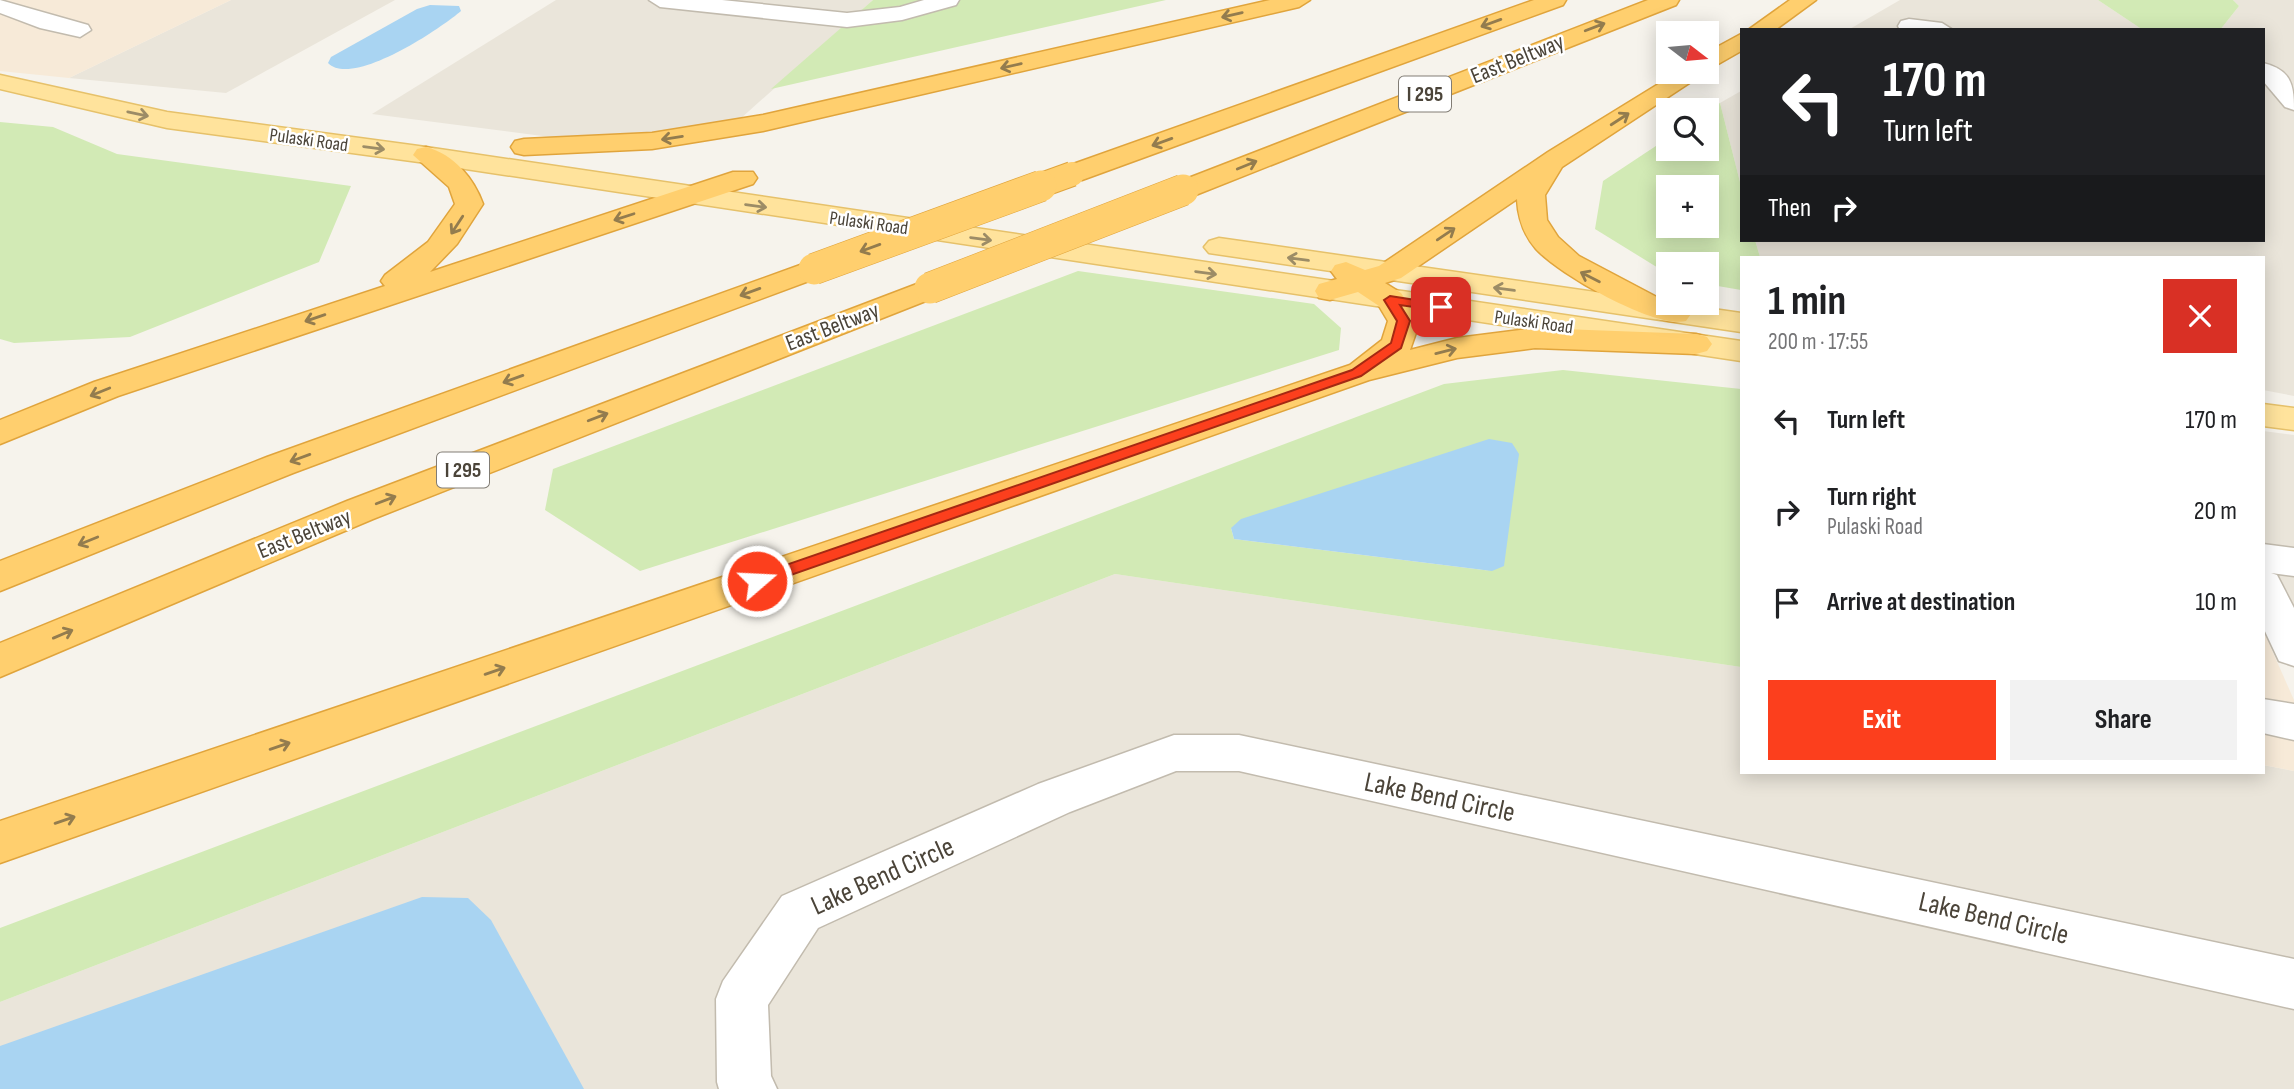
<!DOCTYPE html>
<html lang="en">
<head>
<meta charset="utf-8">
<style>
	body { margin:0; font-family:"Sofia Sans Condensed",sans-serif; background:#f2f2f2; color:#202124; height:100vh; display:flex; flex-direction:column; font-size:26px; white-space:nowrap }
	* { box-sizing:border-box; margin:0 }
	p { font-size:23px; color:#757577 }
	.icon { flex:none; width:38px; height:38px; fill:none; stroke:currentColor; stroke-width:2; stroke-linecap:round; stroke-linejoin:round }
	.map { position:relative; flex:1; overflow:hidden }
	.drawer { position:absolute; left:1740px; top:256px; width:525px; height:518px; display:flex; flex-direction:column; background:#fff; border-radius:0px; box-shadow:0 4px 18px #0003 }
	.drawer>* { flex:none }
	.guide { position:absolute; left:1740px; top:28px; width:525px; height:214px; border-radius:0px; box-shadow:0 4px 18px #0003; background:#202124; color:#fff; overflow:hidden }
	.needle { width:46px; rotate:106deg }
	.controls { position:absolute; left:1656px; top:21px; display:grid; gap:14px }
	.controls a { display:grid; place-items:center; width:63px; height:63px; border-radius:0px; background:#fff; box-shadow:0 4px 18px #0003; font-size:35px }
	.pin { position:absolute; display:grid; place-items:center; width:60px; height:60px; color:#fff; margin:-30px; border-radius:14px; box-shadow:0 4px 10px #0006 }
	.me { position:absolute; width:77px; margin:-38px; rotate:71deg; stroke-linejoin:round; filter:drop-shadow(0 0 5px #0008) }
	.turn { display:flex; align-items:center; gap:24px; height:147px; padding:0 28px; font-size:32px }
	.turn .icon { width:91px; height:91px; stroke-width:2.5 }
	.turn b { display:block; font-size:49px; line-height:60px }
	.then { display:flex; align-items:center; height:66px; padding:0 28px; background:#0003; gap:14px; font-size:26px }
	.round { display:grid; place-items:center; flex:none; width:74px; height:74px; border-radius:0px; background:#f2f2f2 }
	.overview { display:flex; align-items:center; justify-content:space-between; height:119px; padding:0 28px }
	h1 { font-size:42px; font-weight:700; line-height:52px }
	.primary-button { display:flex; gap:14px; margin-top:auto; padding:14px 28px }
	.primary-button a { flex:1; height:80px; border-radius:0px; background:#fc3f1d; color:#fff; font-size:28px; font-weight:700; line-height:80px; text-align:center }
	.primary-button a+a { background:#f2f2f2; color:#202124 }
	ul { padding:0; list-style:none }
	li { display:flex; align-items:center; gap:21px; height:91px; padding:0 28px }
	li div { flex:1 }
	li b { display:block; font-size:26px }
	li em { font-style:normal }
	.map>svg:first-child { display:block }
	.residential { fill:#eae5da }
	.commercial { fill:#f7ead8 }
	.green { fill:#d2eab5; fill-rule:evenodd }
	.water { fill:#a9d4f2 }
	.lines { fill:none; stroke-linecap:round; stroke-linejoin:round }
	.minor-casing { stroke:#c2bbae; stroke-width:3 }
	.major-casing { stroke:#e6c16a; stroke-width:3 }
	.highway-casing { stroke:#e0a43c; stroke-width:3 }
	.minor { fill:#fff; fill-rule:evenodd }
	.major { fill:#ffe39c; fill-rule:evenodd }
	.highway { fill:#ffcf6e; fill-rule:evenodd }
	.highway-bridge-far1-casing { stroke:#e0a43c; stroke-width:26; stroke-linecap:butt }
	.highway-bridge-casing { stroke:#e0a43c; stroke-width:32; stroke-linecap:butt }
	.highway-bridge-far1 { stroke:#ffcf6e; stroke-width:24 }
	.highway-bridge { stroke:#ffcf6e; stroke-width:31 }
	.oneway { stroke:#937c4e }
	.oneway2 { stroke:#9c8c66 }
	.route { fill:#fc3f1d; stroke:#a42913; stroke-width:2 }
	.labels { text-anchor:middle; stroke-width:5; stroke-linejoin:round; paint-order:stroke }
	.far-street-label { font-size:19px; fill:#4b4439; stroke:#fff }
	.shield { fill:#fff; stroke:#817c74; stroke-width:2 }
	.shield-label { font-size:21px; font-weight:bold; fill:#4b4439 }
	.street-label { font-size:23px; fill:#4b4439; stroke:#fff }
	.near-street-label { font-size:28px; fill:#4b4439; stroke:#fff }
</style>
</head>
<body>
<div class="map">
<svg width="2294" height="1089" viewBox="0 0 2294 1089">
	<rect width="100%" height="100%" fill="#f6f3ec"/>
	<!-- residential -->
	<g class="residential">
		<path d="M231,0h164l-169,93 -157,-15z"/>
		<path d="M556,0h317l-134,120 -55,12 -65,5h-69l-178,-23z"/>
		<path d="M1900,0h198l45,30h-295z"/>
		<path d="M2233,0h61v396l-31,-6v-133h-503l-5,-17h508v-210h-43l19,-24z"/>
		<path d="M1741,91v95l-21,-83z"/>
		<path d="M2263,431l31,4v172l-31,-63z"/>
		<path d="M1115,574l626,93v105h522v-7l31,6v318h-2294v-87z"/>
	</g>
	<!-- commercial -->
	<g class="commercial">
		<path d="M0,0h231l-162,78 -69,-7z"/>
		<path d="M2263,630l31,70v71l-31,-6z"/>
	</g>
	<!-- green -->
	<g class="green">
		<path d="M873,0h293l-395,89z"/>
		<path d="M2098,0h135l6,6 -19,24h-77z"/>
		<path d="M1720,103l21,83v54h14l5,17h-19v33l-35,-6v-20h-38v10l-73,-45 8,-48 65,-43v11h38v-37zM1706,187v39h-38v-39z"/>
		<path d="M0,122l53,5 64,27 234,32 -32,76 -189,75 -116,6 -14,-4z"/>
		<path d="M1078,271l236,33 27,24 -2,22 -699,221 -95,-61 8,-41z"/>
		<path d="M1563,370l178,19v278l-626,-93 -1115,428v-74l1444,-544zM1231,528l261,43 -258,-32z"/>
	</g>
	<!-- water -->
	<g class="water">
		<path d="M430,5l29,1 2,5c-21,18 -109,77 -133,52l3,-6 86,-48z"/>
		<path d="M1489,439l23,4 7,11 -15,112 -12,5 -258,-32 -3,-11 10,-9z"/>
		<path d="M422,897l46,1 23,22 93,169h-584v-43z"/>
	</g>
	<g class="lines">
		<!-- minor casing -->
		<g class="minor-casing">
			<g id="minor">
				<path d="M0,0l88,25 3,5 -11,7 -40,-9 -40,-15z"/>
				<path d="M649,0h73l125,13 53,-6 24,-7h35l-3,5 -54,15 -55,7 -187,-20z"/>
				<path d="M1909,19l33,4 11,7h-53l-2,-4 3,-5z"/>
				<path d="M2263,63c28,7 31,21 31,47l-9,-3 -22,-26z"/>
				<path d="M2263,544l31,4v28l-23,-3 6,2 17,33v58l-15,-5 -16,-34z"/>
				<path d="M2263,699l31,5v36l-31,-7z"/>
				<path d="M1174,735h65l1055,224v50l-1055,-238h-63l-106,41 -252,116 -50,77 3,71 6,13h-58l-2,-7 -1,-83 7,-18 59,-85 256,-112z"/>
			</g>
		</g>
		<!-- major casing -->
		<g class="major-casing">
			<g id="major">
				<path d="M0,75l167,37 259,35 1315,194v20l-1315,-198 -259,-35 -167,-39z"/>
				<path d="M1219,238l522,75v19l-532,-79 -5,-6 5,-6z"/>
				<path d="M2263,404l31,4v22l-31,-4z"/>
			</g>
		</g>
		<!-- highway casing -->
		<g class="highway-casing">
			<g id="highway">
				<path d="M1270,0h40l-11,7 -536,124 -111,18 -128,6 -9,-2 -4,-6 4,-6 9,-2 128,-6 111,-18z"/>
				<path d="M1534,0h32l-3,5 -481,175h-20l-4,-6 4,-6z"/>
				<path d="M1648,0h31l-3,5 -483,191h-20l-4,-6 4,-6z"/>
				<path d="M1790,0h26l-41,30h-27z"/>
				<path d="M1741,34v17l-35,20v-18z"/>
				<path d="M1678,72h28l-144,95 -17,28 2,25 11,17 21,19 89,47 18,4 5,7 -5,7c-32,8 -127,-47 -150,-72 -13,-15 -18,-31 -19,-50l-116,79 -16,5 16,10 19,28 -10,29 47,-12 78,-10 161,6 11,3 5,7 -5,7 -11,3 -161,-6 -78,10 -88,22 -1369,483v-42l1350,-456 32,-25 6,-19 -9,-15 -21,-14 -28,8 -11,-2 -4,-7 4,-7 18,-5 -6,-8 4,-6 11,-3 19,8 14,-4 169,-114z"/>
				<path d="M426,147c28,7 48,32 57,57l-26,40 -27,28 303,-100h20l4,6 -4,6 -635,212 -118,48v-24l94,-38 291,-96 -4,-5 4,-6 43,-33 27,-38 -6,-17 -36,-32 4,-6z"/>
				<path d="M814,260l11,3 4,6 -4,6 -532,198 -293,118v-30l267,-104z"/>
				<path d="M930,279l11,2 4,7 -4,7 -568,224 -373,158v-34l347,-142z"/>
			</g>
		</g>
		<!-- minor -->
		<use href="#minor" class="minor"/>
		<!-- major -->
		<use href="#major" class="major"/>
		<!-- highway -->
		<use href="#highway" class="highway"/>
		<!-- highway-bridge-far1 casing -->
		<g class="highway-bridge-far1-casing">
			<path id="highway-bridge-far1" d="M1036,187l36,-13"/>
		</g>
		<!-- highway-bridge casing -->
		<g class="highway-bridge-casing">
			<g id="highway-bridge">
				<path d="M814,269l227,-83"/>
				<path d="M930,288l253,-98"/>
			</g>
		</g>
		<!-- highway-bridge-far1 -->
		<use href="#highway-bridge-far1" class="highway-bridge-far1"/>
		<!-- highway-bridge -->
		<use href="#highway-bridge" class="highway-bridge"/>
	</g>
	<!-- one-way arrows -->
	<defs><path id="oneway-shaft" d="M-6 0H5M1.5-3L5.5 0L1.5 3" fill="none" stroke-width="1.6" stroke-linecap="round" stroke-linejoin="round" transform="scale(1.75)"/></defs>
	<g class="oneway">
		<use href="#oneway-shaft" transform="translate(1232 15) rotate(167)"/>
		<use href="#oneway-shaft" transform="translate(1491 23) rotate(160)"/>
		<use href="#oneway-shaft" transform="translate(1595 27) rotate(-21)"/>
		<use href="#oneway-shaft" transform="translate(1011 66) rotate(167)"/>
		<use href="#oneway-shaft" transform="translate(1620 119) rotate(-33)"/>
		<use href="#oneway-shaft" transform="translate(672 138) rotate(171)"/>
		<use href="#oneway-shaft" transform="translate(1162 142) rotate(160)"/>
		<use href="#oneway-shaft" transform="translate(1247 165) rotate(-22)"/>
		<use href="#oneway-shaft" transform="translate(624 217) rotate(162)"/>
		<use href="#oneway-shaft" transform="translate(457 225) rotate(123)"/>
		<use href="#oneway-shaft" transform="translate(1446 234) rotate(-34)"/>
		<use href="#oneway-shaft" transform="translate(870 248) rotate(160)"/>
		<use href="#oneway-shaft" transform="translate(1590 277) rotate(-153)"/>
		<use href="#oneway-shaft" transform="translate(750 292) rotate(160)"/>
		<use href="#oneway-shaft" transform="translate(315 318) rotate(161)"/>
		<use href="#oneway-shaft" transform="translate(1446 351) rotate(-14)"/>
		<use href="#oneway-shaft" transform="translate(513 379) rotate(160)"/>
		<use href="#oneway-shaft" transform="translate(100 392) rotate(158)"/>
		<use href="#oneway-shaft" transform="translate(598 417) rotate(-21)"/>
		<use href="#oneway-shaft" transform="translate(300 458) rotate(160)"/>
		<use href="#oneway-shaft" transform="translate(386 500) rotate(-21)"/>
		<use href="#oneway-shaft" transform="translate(88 541) rotate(158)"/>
		<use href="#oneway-shaft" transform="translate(63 634) rotate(-23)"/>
		<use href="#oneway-shaft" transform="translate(495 671) rotate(-19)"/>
		<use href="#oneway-shaft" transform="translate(280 746) rotate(-19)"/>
		<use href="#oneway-shaft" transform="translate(65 820) rotate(-19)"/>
	</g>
	<g class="oneway2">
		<use href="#oneway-shaft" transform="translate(138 114) rotate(12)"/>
		<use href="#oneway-shaft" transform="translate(374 148) rotate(8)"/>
		<use href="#oneway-shaft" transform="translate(756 206) rotate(8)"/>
		<use href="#oneway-shaft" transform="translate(981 239) rotate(8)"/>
		<use href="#oneway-shaft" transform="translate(1298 259) rotate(-172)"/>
		<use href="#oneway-shaft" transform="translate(1206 273) rotate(8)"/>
		<use href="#oneway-shaft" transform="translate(1504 289) rotate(-172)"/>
	</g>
	<!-- route -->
	<path class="route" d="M1390,296l51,8 7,3 -7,4 -41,-6 10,16 -9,27 -40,28 -599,209h-11l-3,-4 3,-4 601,-207 39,-27 6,-22 -13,-21z"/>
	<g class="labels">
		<!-- far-street labels -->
		<g class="far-street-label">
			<text transform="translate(309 139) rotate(8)" y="7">Pulaski Road</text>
			<text transform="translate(869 222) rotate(8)" y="7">Pulaski Road</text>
			<text transform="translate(1534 321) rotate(8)" y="7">Pulaski Road</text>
		</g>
		<!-- shield labels -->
		<g class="shield">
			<rect x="1399" y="76.5" width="52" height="35" rx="5"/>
			<rect x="437" y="452.5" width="52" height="35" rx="5"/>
		</g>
		<g class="shield-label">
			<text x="1425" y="101">I 295</text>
			<text x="463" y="477">I 295</text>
		</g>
		<!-- street labels -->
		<g class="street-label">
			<text transform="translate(1517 58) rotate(-22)" y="8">East Beltway</text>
			<text transform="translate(832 326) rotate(-21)" y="8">East Beltway</text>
			<text transform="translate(304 533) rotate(-22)" y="8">East Beltway</text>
		</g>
		<!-- near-street labels -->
		<g class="near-street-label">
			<text transform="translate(1440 796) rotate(12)" y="10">Lake Bend Circle</text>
			<text transform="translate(882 875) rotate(-24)" y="10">Lake Bend Circle</text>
			<text transform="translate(1994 917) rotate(13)" y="10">Lake Bend Circle</text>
		</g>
	</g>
</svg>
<div class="controls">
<a><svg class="needle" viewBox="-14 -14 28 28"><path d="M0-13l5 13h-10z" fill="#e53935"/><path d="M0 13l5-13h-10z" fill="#757577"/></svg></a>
<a><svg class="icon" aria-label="search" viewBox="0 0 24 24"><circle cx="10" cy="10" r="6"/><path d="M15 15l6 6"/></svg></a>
<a>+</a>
<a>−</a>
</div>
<div class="pin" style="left:1441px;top:307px;background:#d93025"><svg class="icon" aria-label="arrive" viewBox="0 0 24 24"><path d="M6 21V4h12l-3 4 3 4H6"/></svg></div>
<svg class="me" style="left:757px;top:581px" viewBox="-20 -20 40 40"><circle r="17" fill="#fc3f1d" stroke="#fff" stroke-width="3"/><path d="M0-11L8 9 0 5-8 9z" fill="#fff"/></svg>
<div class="guide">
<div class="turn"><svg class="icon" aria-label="left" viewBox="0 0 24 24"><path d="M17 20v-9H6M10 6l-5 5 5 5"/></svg><div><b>170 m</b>Turn left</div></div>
<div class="then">Then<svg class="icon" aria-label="right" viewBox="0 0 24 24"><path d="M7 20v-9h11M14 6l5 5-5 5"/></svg></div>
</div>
<section class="drawer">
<div class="overview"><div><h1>1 min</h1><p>200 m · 17:55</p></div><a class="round" style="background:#d93025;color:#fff"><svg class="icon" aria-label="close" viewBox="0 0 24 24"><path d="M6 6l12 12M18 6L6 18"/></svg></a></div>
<ul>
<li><svg class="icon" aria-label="left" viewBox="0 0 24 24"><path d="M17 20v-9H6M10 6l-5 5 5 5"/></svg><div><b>Turn left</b></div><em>170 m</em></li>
<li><svg class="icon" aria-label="right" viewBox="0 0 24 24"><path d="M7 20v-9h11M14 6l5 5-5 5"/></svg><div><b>Turn right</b><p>Pulaski Road</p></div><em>20 m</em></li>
<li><svg class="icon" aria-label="arrive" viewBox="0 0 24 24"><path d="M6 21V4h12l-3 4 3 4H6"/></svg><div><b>Arrive at destination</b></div><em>10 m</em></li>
</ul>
<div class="primary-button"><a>Exit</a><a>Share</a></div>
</section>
</div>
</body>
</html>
